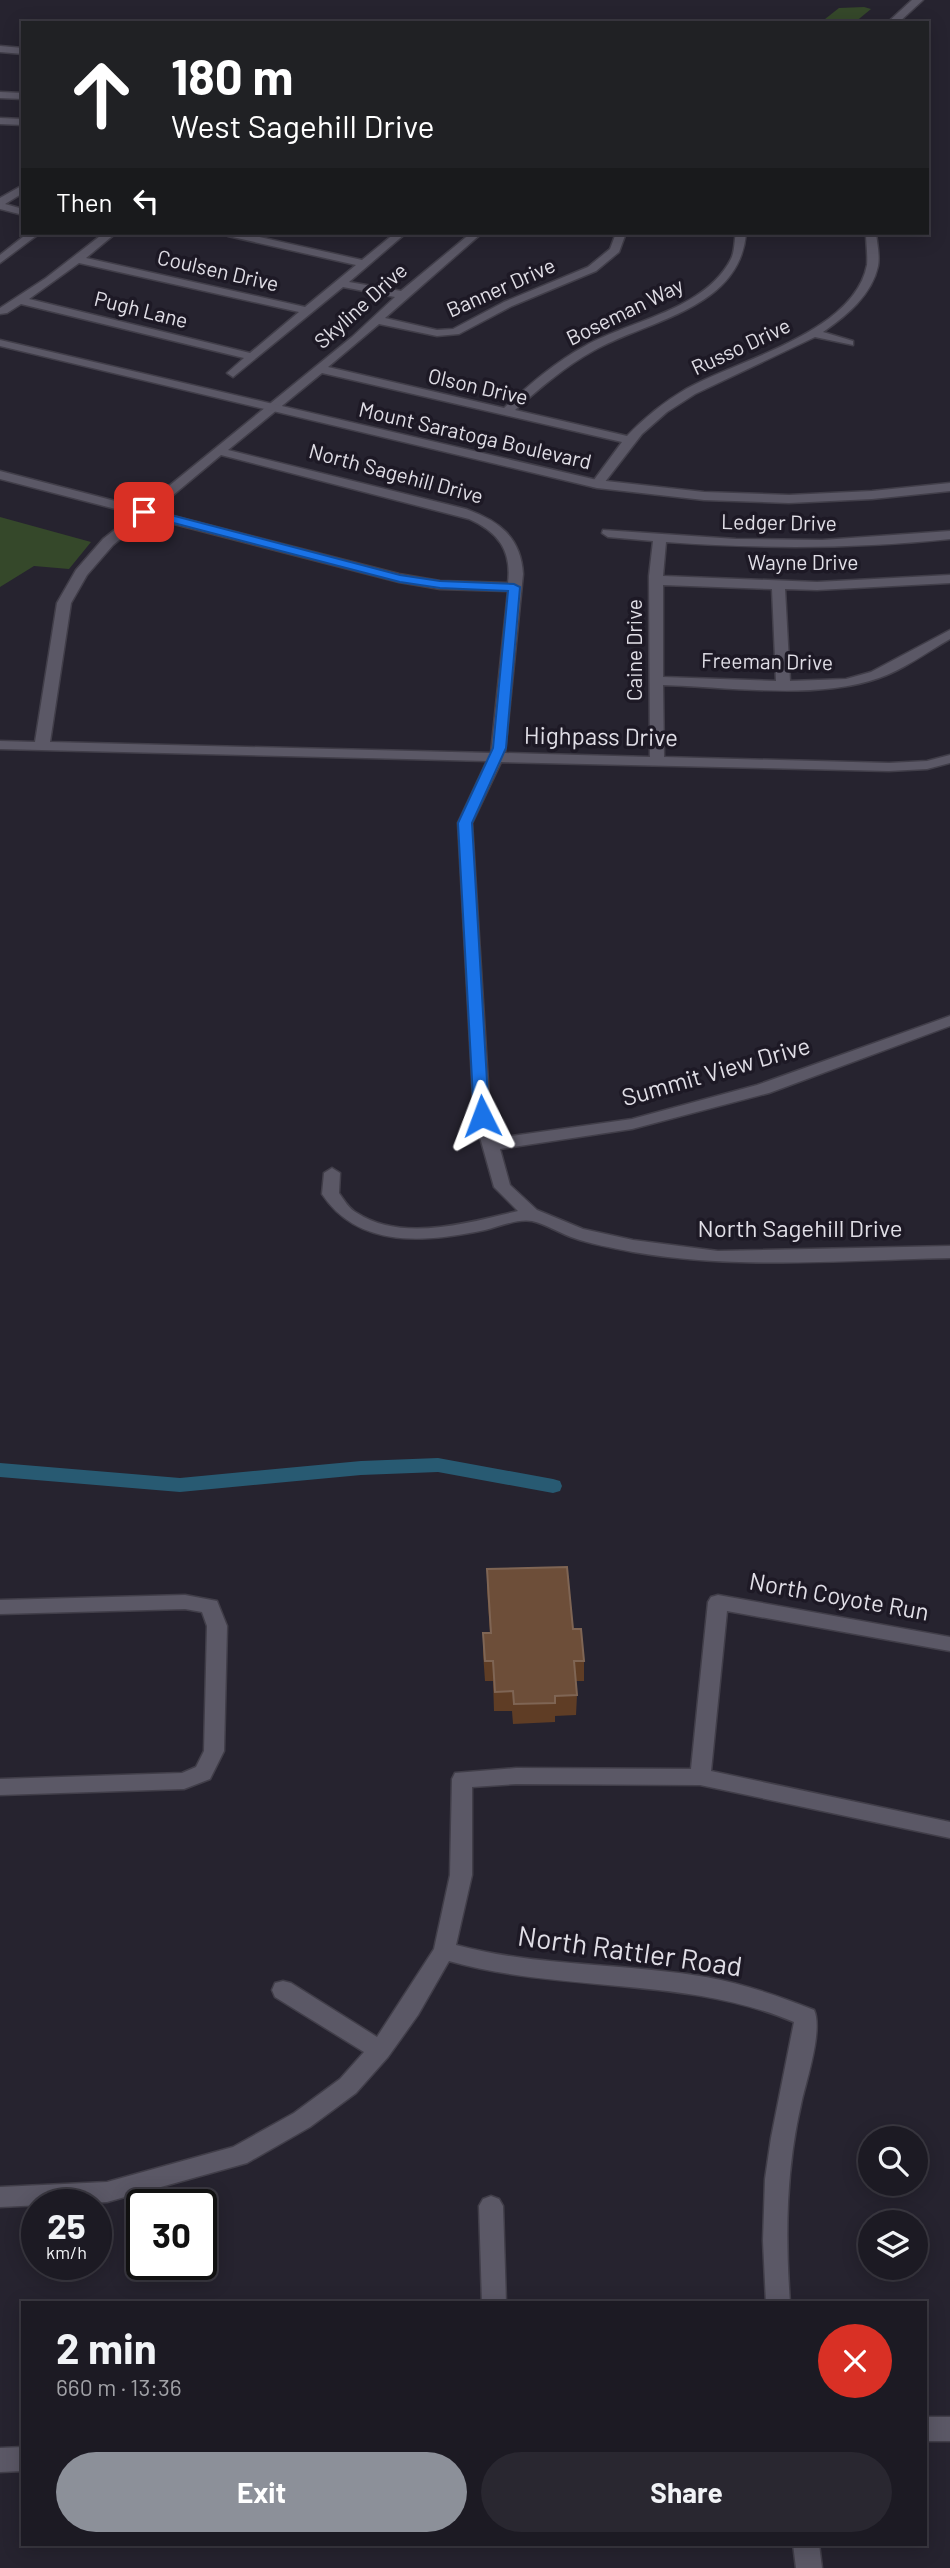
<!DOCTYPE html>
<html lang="en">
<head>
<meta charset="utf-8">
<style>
	body { margin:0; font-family:Barlow,sans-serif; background:#292730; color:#f1f3f6; height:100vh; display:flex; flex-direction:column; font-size:26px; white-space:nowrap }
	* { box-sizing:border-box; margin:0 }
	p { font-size:23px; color:#a0a1a6 }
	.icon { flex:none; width:38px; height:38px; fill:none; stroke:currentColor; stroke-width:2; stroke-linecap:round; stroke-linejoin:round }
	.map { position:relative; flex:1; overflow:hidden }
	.panel { position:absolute; left:21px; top:2301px; width:906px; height:245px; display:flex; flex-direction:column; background:#1c1a23; border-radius:0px; box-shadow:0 4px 18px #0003,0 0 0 2px #3a3841 }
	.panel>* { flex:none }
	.banner { position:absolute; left:21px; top:21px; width:908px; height:214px; border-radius:0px; box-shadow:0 4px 18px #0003,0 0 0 2px #3a3841; background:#202124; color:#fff; overflow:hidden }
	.fabs { position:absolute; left:858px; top:2126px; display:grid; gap:14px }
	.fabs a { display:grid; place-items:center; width:70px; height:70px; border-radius:50%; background:#1c1a23; box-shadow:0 4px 18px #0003,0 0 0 2px #3a3841; font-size:35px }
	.speed { position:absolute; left:21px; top:2189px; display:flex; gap:14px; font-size:35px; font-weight:700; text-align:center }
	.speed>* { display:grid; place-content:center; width:91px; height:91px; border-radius:50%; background:#1c1a23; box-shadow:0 4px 18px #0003,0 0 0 2px #3a3841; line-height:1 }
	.speed small { font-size:18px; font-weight:400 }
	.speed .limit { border:4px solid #111; border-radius:10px; background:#fff; color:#111 }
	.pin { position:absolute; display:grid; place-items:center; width:60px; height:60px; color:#fff; margin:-30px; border-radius:14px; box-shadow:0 4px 10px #0006 }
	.me { position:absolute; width:77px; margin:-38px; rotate:357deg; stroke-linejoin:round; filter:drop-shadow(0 0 5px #0008) }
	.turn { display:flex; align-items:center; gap:24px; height:147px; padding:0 35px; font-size:32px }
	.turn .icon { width:91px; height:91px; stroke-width:2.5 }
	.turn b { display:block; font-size:49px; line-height:60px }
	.then { display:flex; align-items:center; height:66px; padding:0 35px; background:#0003; gap:14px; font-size:26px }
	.round { display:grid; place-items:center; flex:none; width:74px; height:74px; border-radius:37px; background:#292730 }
	.summary { display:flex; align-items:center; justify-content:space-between; height:119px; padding:0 35px }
	h1 { font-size:42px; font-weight:700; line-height:52px }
	.cta { display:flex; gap:14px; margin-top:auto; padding:14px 35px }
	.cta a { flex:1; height:80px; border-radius:42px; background:#8c9099; color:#fff; font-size:28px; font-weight:700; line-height:80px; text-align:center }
	.cta a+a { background:#292730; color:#f1f3f6 }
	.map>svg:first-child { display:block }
	.green { fill:#35482a }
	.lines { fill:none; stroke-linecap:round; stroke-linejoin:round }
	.canal { fill:#285a72; fill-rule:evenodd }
	.minor-casing { stroke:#413e49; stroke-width:3 }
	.tertiary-casing { stroke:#413e49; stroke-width:3 }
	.minor { fill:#5b5866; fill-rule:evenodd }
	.tertiary { fill:#5b5866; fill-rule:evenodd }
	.wall { fill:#5f3d25 }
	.building { fill:#6d4e39; stroke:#7f6554; stroke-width:2 }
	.route { fill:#1a73e8; stroke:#114b97; stroke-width:2 }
	.labels { text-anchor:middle; stroke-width:7; stroke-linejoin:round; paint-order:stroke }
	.far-street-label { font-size:21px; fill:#e0dee6; stroke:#1d1925 }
	.street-label { font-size:24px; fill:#e0dee6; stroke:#1d1925 }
	.near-street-label { font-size:28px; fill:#e0dee6; stroke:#1d1925 }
</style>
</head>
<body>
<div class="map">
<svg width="950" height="2568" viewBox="0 0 950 2568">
	<rect width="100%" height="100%" fill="#26232f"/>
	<!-- green -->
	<g class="green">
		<path d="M864,7l7,2 -17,14h-34l19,-15z"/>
		<path d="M0,517l91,25 -22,27 -35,-3 -34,21z"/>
	</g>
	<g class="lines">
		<!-- canal -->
		<path class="canal" d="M438,1458l115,21 7,2 2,5 -2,5 -7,2 -115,-21 -77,3 -181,17 -180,-15v-14l180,15 181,-17z"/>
		<!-- minor casing -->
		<g class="minor-casing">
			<g id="minor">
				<path d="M912,0h11l-25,23h-11z"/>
				<path d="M0,46l23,2v6l-23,-2z"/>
				<path d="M0,92l23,1v6l-23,-1z"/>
				<path d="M0,118l23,1v6l-23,-1z"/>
				<path d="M23,185v8l-18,11 18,5v6l-23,-6v-11z"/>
				<path d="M28,233h12l-40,30v-8z"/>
				<path d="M104,233h12l-30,25 219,49 51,-42 -128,-29 -5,-3h19l120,27 33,-27h11l-57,49 52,9 70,-58h11l-97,85 52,12 16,-1 51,-27 84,-35 22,-18 6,-16h10l-7,19 -23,19 -84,35 -53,28 -22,2 -58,-12 -51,43 176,41c25,-23 51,-46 81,-62 46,-26 120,-36 146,-87 4,-8 3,-18 5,-26h10c-6,76 -98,87 -153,118 -29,16 -54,38 -78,59l112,26c17,-18 37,-34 59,-47 51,-29 168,-56 181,-124 1,-9 -1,-22 -1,-32h10c1,10 4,23 2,33 -6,29 -32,50 -55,66l30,9v4l-38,-8 -120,57 -28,18 -25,22 -41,53h-8l-2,-3 31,-42 -300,-69 -94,77 238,59c33,12 55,28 57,65l-18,179 145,4 -1,-181 4,-35 -45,-4 -6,-4 1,-3 133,9 86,1 128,-9v8c-95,10 -189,10 -284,3l-3,34 154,6 133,-7v8l-133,7 -32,-1 5,92 56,-2 25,-7 79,-42v9c-23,13 -47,31 -71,39 -61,22 -151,9 -216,7l1,72 225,6 38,-2 23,-6v8l-23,6 -38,2 -388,-9 -29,61 18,293 7,22 135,-19 125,-34 193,-69v10l-181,67 -137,36 -132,20 10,36 27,25 46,19 50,11 85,11 232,-5v12c-105,2 -213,12 -317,-6 -20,-4 -43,-8 -62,-15 -13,-5 -26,-13 -39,-16 -13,-3 -34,6 -47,9 -57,12 -126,20 -163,-36l2,-21 8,-5 8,5 -1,20c5,7 10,16 18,20 46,30 113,9 161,-2l-24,-24 -20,-71 -16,-293 29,-62 -487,-12v-8l35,1 22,-139 19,-33 27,-31 32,-25 -135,-35v-8l142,37 210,-171 43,-40 -52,-10 -110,90 -6,-4 17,-15 -223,-54 -14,9 -7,1v-6l46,-30zM79,263l220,49 -49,41 -221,-54zM221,455l248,64c29,13 43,31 39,64l-68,-2 -41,-7 -245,-63zM147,517l252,65 41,7 68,2 -17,162 -441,-11 21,-139 16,-28 26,-30zM663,585l109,4 4,92 -113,-4z"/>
				<path d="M185,1595l32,6 10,25 -3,125 -14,28 -26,10 -184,6v-16l182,-6 14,-6 8,-16 3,-125 -5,-14 -17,-3 -185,5v-14z"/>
				<path d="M718,1595l232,42v14l-223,-40 -16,160 239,51v16l-250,-53 -184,-1 -44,3v88l-16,70c82,22 167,18 250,32 38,7 73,19 108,33 9,19 -7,69 -12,90 -16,68 -17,134 -12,203h-24l-3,-62 2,-62 6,-41 23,-116c-109,-46 -231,-29 -345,-61l-31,54 -30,42 -32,36 -46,34 -63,36 -140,39 -107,5v-20l107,-5 126,-35 61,-34 46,-34 24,-27 -89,-55 -3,-7 3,-7 8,-2 8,2 86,54 57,-88 16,-74 2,-96 3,-6 61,-5 175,1 17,-167 3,-5z"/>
				<path d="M491,2196l8,3 4,7 3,97h-24l-3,-97 4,-7z"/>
				<rect x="926" y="2417" width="24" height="24"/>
				<path d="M23,2447v24l-23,1v-24z"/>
				<path d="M793,2544h26l3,24h-26z"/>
			</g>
		</g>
		<!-- tertiary casing -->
		<g class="tertiary-casing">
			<path id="tertiary" d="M0,340l597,140 107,12 85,3 83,-4 78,-8v8l-78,8 -83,4 -85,-3 -107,-12 -597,-142z"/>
		</g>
		<!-- minor -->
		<use href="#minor" class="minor"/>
		<!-- tertiary -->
		<use href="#tertiary" class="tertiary"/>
	</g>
	<!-- wall -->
	<path class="wall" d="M487,1569l86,60 11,32v20h-9l2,14 -1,20 -21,1v6l-42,2 -1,-13h-18l-1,-30h-8l-2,-28v-20h7l-3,-44z"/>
	<!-- building -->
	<path class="building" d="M567,1567l6,62h8l3,32h-10l3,34 -22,1v7l-41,1 -1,-13 -18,1 -2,-31h-8l-2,-28h8l-4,-64z"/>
	<!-- route -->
	<path class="route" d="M144,508l256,67 40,6 74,3 6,3 -14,161 -34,75 17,293 -2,3 -5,2 -8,-5 -16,-293 35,-75 15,-157 -68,-3 -40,-6 -261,-68v-5z"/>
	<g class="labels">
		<!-- far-street labels -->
		<g class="far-street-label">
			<text transform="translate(218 271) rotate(13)" y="7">Coulsen Drive</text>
			<text transform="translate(501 288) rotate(-24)" y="7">Banner Drive</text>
			<text transform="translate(361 306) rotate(-42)" y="7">Skyline Drive</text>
			<text transform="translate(141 310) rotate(14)" y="7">Pugh Lane</text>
			<text transform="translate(625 312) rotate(-26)" y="7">Boseman Way</text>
			<text transform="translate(741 347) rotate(-25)" y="7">Russo Drive</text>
			<text transform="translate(478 387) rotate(13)" y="7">Olson Drive</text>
			<text transform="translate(475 436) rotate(13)" y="7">Mount Saratoga Boulevard</text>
			<text transform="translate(396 474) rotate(15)" y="7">North Sagehill Drive</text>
			<text transform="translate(779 523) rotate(1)" y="7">Ledger Drive</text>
			<text x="803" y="570">Wayne Drive</text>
			<text transform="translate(635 650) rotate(-90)" y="7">Caine Drive</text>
			<text transform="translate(767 662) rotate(1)" y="7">Freeman Drive</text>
		</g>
		<!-- street labels -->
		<g class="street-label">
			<text transform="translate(601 737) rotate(1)" y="8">Highpass Drive</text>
			<text transform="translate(716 1072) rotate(-16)" y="8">Summit View Drive</text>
			<text x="800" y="1237">North Sagehill Drive</text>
			<text transform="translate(839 1597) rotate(10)" y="8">North Coyote Run</text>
		</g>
		<!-- near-street labels -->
		<g class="near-street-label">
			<text transform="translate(630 1951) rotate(8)" y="10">North Rattler Road</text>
		</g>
	</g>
</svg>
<div class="fabs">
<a><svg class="icon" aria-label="search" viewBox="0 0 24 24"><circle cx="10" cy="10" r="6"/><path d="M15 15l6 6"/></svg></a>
<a><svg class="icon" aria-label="layers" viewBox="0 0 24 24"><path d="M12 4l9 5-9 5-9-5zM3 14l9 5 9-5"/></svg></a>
</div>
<div class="speed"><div>25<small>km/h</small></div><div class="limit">30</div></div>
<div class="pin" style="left:144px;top:512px;background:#d93025"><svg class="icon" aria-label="arrive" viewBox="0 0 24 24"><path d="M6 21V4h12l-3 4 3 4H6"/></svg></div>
<svg class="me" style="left:482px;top:1116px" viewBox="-20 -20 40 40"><path d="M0-17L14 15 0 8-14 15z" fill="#1a73e8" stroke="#fff" stroke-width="4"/></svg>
<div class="banner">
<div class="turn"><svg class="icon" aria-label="ahead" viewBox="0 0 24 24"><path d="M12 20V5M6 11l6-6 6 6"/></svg><div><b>180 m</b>West Sagehill Drive</div></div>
<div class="then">Then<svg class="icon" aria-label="left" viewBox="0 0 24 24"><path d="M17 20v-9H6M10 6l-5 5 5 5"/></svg></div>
</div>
<section class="panel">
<div class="summary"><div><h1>2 min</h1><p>660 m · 13:36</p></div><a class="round" style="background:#d93025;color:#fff"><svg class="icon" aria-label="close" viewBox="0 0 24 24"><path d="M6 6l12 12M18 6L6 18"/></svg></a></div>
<div class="cta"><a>Exit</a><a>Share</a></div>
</section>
</div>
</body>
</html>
